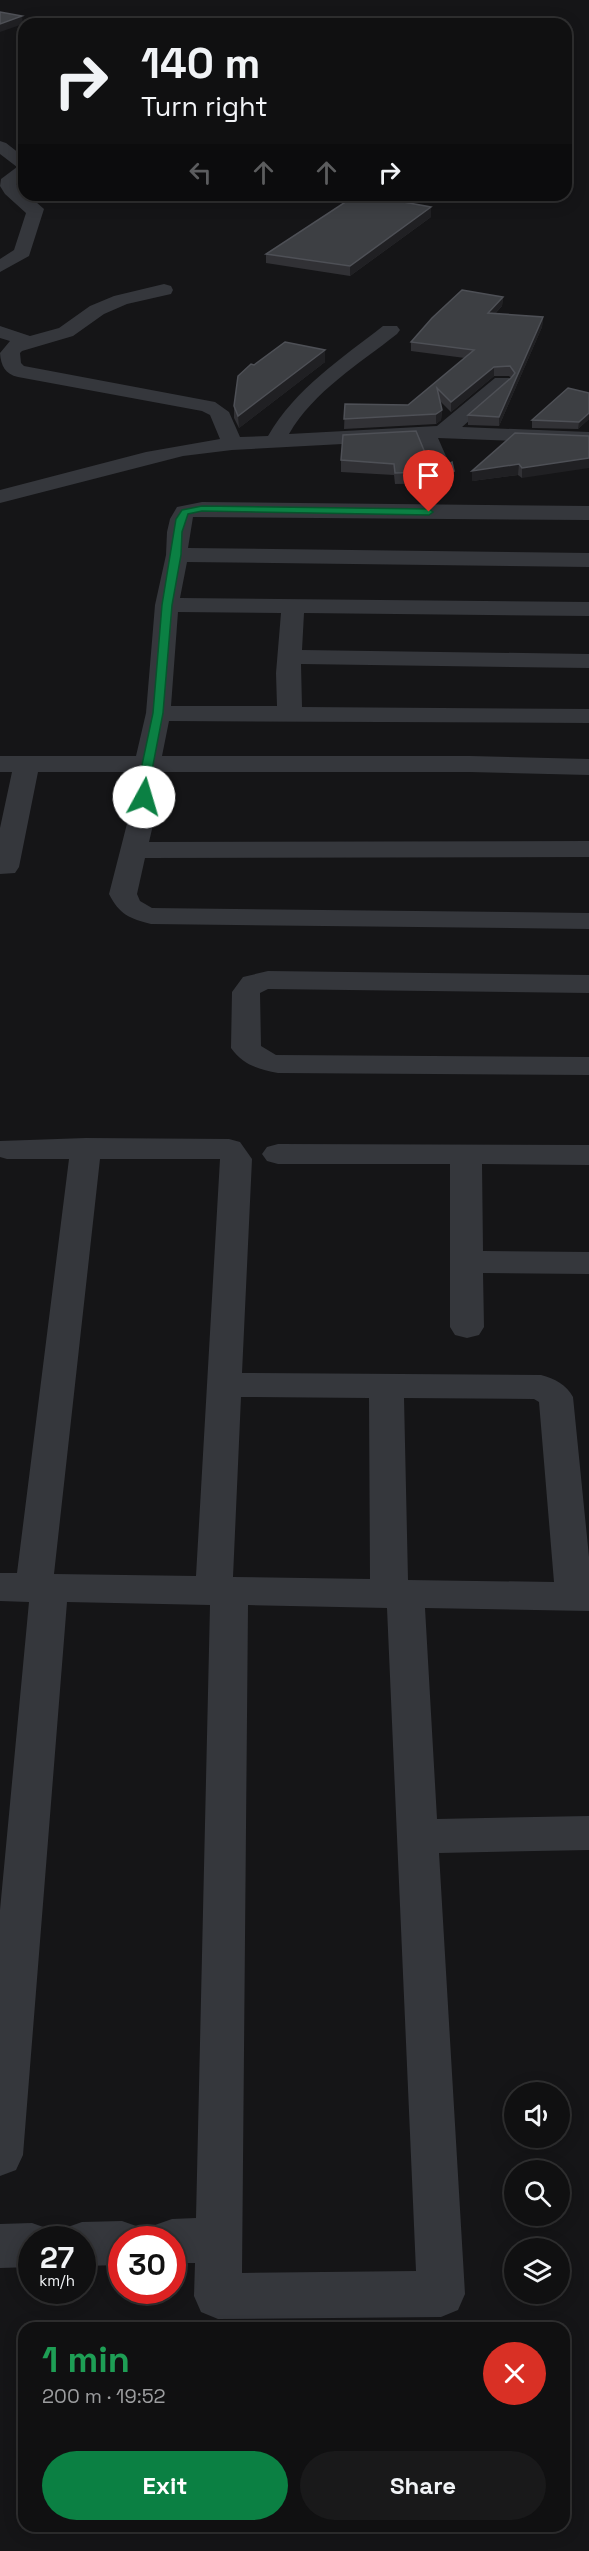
<!DOCTYPE html>
<html lang="en">
<head>
<meta charset="utf-8">
<style>
	body { margin:0; font-family:"Space Grotesk",sans-serif; background:#19191a; color:#f1f3f6; height:100vh; display:flex; flex-direction:column; font-size:22px; white-space:nowrap }
	* { box-sizing:border-box; margin:0 }
	p { font-size:20px; color:#9c9d9f }
	.icon { flex:none; width:33px; height:33px; fill:none; stroke:currentColor; stroke-width:2; stroke-linecap:round; stroke-linejoin:round }
	.map { position:relative; flex:1; overflow:hidden }
	.sheet { position:absolute; left:18px; top:2322px; width:552px; height:210px; display:flex; flex-direction:column; background:#101011; border-radius:18px; box-shadow:0 3px 15px #0003,0 0 0 2px #303031 }
	.sheet>* { flex:none }
	.guide { position:absolute; left:18px; top:18px; width:554px; height:183px; border-radius:18px; box-shadow:0 3px 15px #0003,0 0 0 2px #303031; background:#101011; color:#f1f3f6; overflow:hidden }
	.buttons { position:absolute; left:504px; top:2082px; display:grid; gap:12px }
	.buttons a { display:grid; place-items:center; width:66px; height:66px; border-radius:50%; background:#101011; box-shadow:0 3px 15px #0003,0 0 0 2px #303031; font-size:30px }
	.speed { position:absolute; left:18px; top:2226px; display:flex; gap:12px; font-size:30px; font-weight:700; text-align:center }
	.speed>* { display:grid; place-content:center; width:78px; height:78px; border-radius:50%; background:#101011; box-shadow:0 3px 15px #0003,0 0 0 2px #303031; line-height:1 }
	.speed small { font-size:15px; font-weight:400 }
	.speed .limit { border:9px solid #d22; background:#fff; color:#111 }
	.pin { position:absolute; display:grid; place-items:center; width:51px; height:51px; color:#fff; margin:-62px -26px; border-radius:50% 50% 50% 0; rotate:-45deg; box-shadow:0 0 6px #0007 }
	.pin .icon { rotate:45deg }
	.me { position:absolute; width:66px; margin:-33px; rotate:6deg; stroke-linejoin:round; filter:drop-shadow(0 0 4px #0008) }
	.turn { display:flex; align-items:center; gap:21px; height:126px; padding:0 24px; font-size:27px }
	.turn .icon { width:78px; height:78px; stroke-width:2.5 }
	.turn b { display:block; font-size:42px; line-height:51px }
	.lanes { display:flex; align-items:center; height:57px; padding:0 24px; background:#0003; justify-content:center; gap:30px; direction:ltr }
	.lanes .off { opacity:.35 }
	.round { display:grid; place-items:center; flex:none; width:63px; height:63px; border-radius:32px; background:#19191a }
	.head { display:flex; align-items:center; justify-content:space-between; height:102px; padding:0 24px }
	h1 { font-size:36px; font-weight:600; line-height:45px; color:#1e9e55 }
	.cta { display:flex; gap:12px; margin-top:auto; padding:12px 24px }
	.cta a { flex:1; height:69px; border-radius:36px; background:#0b8043; color:#fff; font-size:24px; font-weight:600; line-height:69px; text-align:center }
	.cta a+a { background:#19191a; color:#f1f3f6 }
	.map>svg:first-child { display:block }
	.lines { fill:none; stroke-linecap:round; stroke-linejoin:round }
	.minor { fill:#35373c; fill-rule:evenodd }
	.wall { fill:#313135 }
	.shaded-wall { fill:#202023 }
	.building { fill:#3d3f43; stroke:#4e5056; stroke-width:1.5 }
	.route { fill:#0b8043; stroke:#07532c; stroke-width:1.5 }
</style>
</head>
<body>
<div class="map">
<svg width="589" height="2551" viewBox="0 0 589 2551">
	<rect width="100%" height="100%" fill="#151517"/>
	<g class="lines">
		<!-- minor -->
		<g class="minor">
			<path d="M0,141l6,2 18,14v21l-8,6 8,8v3h4l16,14 -15,47 -29,16v-13l14,-9 12,-37 -21,-19 -5,-8 1,-7 16,-12 -17,-13z"/>
			<path d="M164,284l7,2 2,4 -2,4 -44,10 -23,10 -31,22 -51,15 -2,2 1,10 3,3 191,36 14,10 11,25 28,-1c28,-48 73,-77 115,-110h14l3,4 -3,4c-38,30 -83,57 -108,100l148,-8 58,-48h14l3,4 -3,4 -47,41 127,5v12l-151,-6 14,32 -4,4 -7,2 -7,-2 -4,-4 -13,-30 -185,10 -49,6 -183,47v-13l146,-38 74,-13 -10,-24 -8,-4 -184,-34c-13,-3 -17,-11 -18,-24l10,-12 -10,-3v-12l30,10 29,-8 31,-22 24,-10z"/>
			<path d="M202,502l387,4v14l-396,-3 -5,31 401,5v14l-402,-5 -7,36 409,4v14l-285,-3 -2,37 287,4v14l-288,-4 1,43 287,2v14l-420,-2 -7,35h308l119,3v16l-119,-3h-311l-3,40 -7,30 440,-1v16l-444,1 -8,36 3,7 12,7 437,5v16l-438,-5c-21,-5 -32,-10 -42,-30l21,-82 4,-40h-96l-19,95 -4,6 -15,1v-46l12,-56h-12v-16h136l10,-43 9,-108 11,-50 1,-23 3,-13 7,-12zM178,612l103,1 -5,60 1,33h-106z"/>
			<path d="M268,971l321,4v18l-321,-4 -8,4 1,53 15,9 313,2v18l-311,-2c-20,-4 -35,-8 -47,-25l1,-56 11,-15z"/>
			<path d="M86,1138l143,1 11,3 12,17 -10,214 299,2c14,4 25,9 32,22l16,160v54l-164,-3 12,211 152,-3v34l-150,3 26,441 -7,16 -17,7 -223,2 -17,-7 -7,-16 1,-33h-23v-23h-23l6,-15 17,-6 24,-1 14,-613 -143,-3 -44,553 -7,15 -16,6v-266l29,-308 -29,-1v-28h17l52,-414h-62l-7,-2v-16zM100,1159h120l-24,417 -142,-2zM241,1397l128,1 1,181 -137,-2zM404,1398l130,1 5,3 15,180 -146,-2zM248,1605l139,3 29,663 -174,2z"/>
			<path d="M278,1144l311,1v20l-107,-1 1,87 106,1v22l-106,-1 1,54 -5,8 -12,3 -12,-3 -5,-8v-163h-172l-11,-3 -5,-7 5,-7z"/>
			<path d="M122,2221l17,6 5,13h-22v25l-40,1v-26h-22l5,-12 17,-6z"/>
			<path d="M32,2223l17,6 4,11h-21v27l-32,1v-44z"/>
		</g>
	</g>
	<!-- wall -->
	<g class="wall">
		<path d="M431,217l-81,59 -84,-13v-9z"/>
		<path d="M503,297l-1,9 -7,8 48,3 -1,10 -43,99 -31,-1v-10l43,-37 -2,-2h-15l-43,36 -11,-11 2,9 -1,10 -5,4 -92,5 1,-25 63,1 57,-47 -54,-7v-9z"/>
		<path d="M325,350v12l-86,66 -5,-10v-12l20,-41z"/>
		<path d="M589,393v26l-11,10 -46,-1v-8z"/>
		<path d="M589,436l-67,42 -4,-3 -46,6z"/>
		<path d="M341,460h87l5,4 21,7 -1,12 -58,1 -1,-9 -53,-3z"/>
	</g>
	<!-- shaded-wall -->
	<g class="shaded-wall">
		<path d="M22,16l1,8 -23,8v-8z"/>
		<path d="M431,207v10l-81,59v-10z"/>
		<path d="M503,297l-1,9 -15,16 1,-9z"/>
		<path d="M543,317l-1,10 -43,99v-9z"/>
		<path d="M325,350v12l-86,66 -1,-12z"/>
		<path d="M494,367v9l-43,36v-10z"/>
		<path d="M442,410l-1,10 -5,4v-10z"/>
		<path d="M589,413v6l-11,10 1,-7z"/>
		<path d="M589,458v10l-67,10v-10z"/>
		<path d="M519,464l-1,11 -46,6v-10z"/>
	</g>
	<!-- building -->
	<g class="building">
		<path d="M0,12l22,4 -22,8z"/>
		<path d="M356,195h9l66,12 -81,59 -84,-12z"/>
		<path d="M462,290l41,7 -15,16 55,4 -44,100 -31,-2 43,-37 4,-5 -5,-7 -16,1 -43,35 -14,-14 5,22 -6,4 -92,5 1,-15 63,1 66,-55 -63,-8 21,-24z"/>
		<path d="M285,342l40,8 -87,66 -4,-10 4,-30 13,-12 3,1z"/>
		<path d="M568,388l21,5v20l-10,9 -47,-2z"/>
		<path d="M416,431l12,29 5,4 9,3 10,-5 2,9 -59,2 -1,-9 -53,-4 2,-25z"/>
		<path d="M515,433l74,3v22l-67,10 -3,-4 -47,7z"/>
	</g>
	<!-- route -->
	<path class="route" d="M202,506l227,3 4,3 -4,3 -227,-4 -14,3 -6,18 -1,23 -9,50 -9,108 -10,52 -4,32 -5,3 -5,-3 3,-32 11,-52 9,-108 14,-86 6,-9z"/>
</svg>
<div class="buttons">
<a><svg class="icon" aria-label="sound" viewBox="0 0 24 24"><path d="M4 9h4l5-4v14l-5-4H4zM17 9q2 3 0 6"/></svg></a>
<a><svg class="icon" aria-label="search" viewBox="0 0 24 24"><circle cx="10" cy="10" r="6"/><path d="M15 15l6 6"/></svg></a>
<a><svg class="icon" aria-label="layers" viewBox="0 0 24 24"><path d="M12 4l9 5-9 5-9-5zM3 14l9 5 9-5"/></svg></a>
</div>
<div class="speed"><div>27<small>km/h</small></div><div class="limit">30</div></div>
<div class="pin" style="left:429px;top:512px;background:#d93025"><svg class="icon" aria-label="arrive" viewBox="0 0 24 24"><path d="M6 21V4h12l-3 4 3 4H6"/></svg></div>
<svg class="me" style="left:144px;top:797px" viewBox="-20 -20 40 40"><circle r="19" fill="#fff"/><path d="M0-13L10 11 0 6-10 11z" fill="#0b8043"/></svg>
<div class="guide">
<div class="turn"><svg class="icon" aria-label="right" viewBox="0 0 24 24"><path d="M7 20v-9h11M14 6l5 5-5 5"/></svg><div><b>140 m</b>Turn right</div></div>
<div class="lanes"><svg class="icon off" aria-label="left" viewBox="0 0 24 24"><path d="M17 20v-9H6M10 6l-5 5 5 5"/></svg><svg class="icon off" aria-label="ahead" viewBox="0 0 24 24"><path d="M12 20V5M6 11l6-6 6 6"/></svg><svg class="icon off" aria-label="ahead" viewBox="0 0 24 24"><path d="M12 20V5M6 11l6-6 6 6"/></svg><svg class="icon" aria-label="right" viewBox="0 0 24 24"><path d="M7 20v-9h11M14 6l5 5-5 5"/></svg></div>
</div>
<section class="sheet">
<div class="head"><div><h1>1 min</h1><p>200 m · 19:52</p></div><a class="round" style="background:#d93025;color:#fff"><svg class="icon" aria-label="close" viewBox="0 0 24 24"><path d="M6 6l12 12M18 6L6 18"/></svg></a></div>
<div class="cta"><a>Exit</a><a>Share</a></div>
</section>
</div>
</body>
</html>
